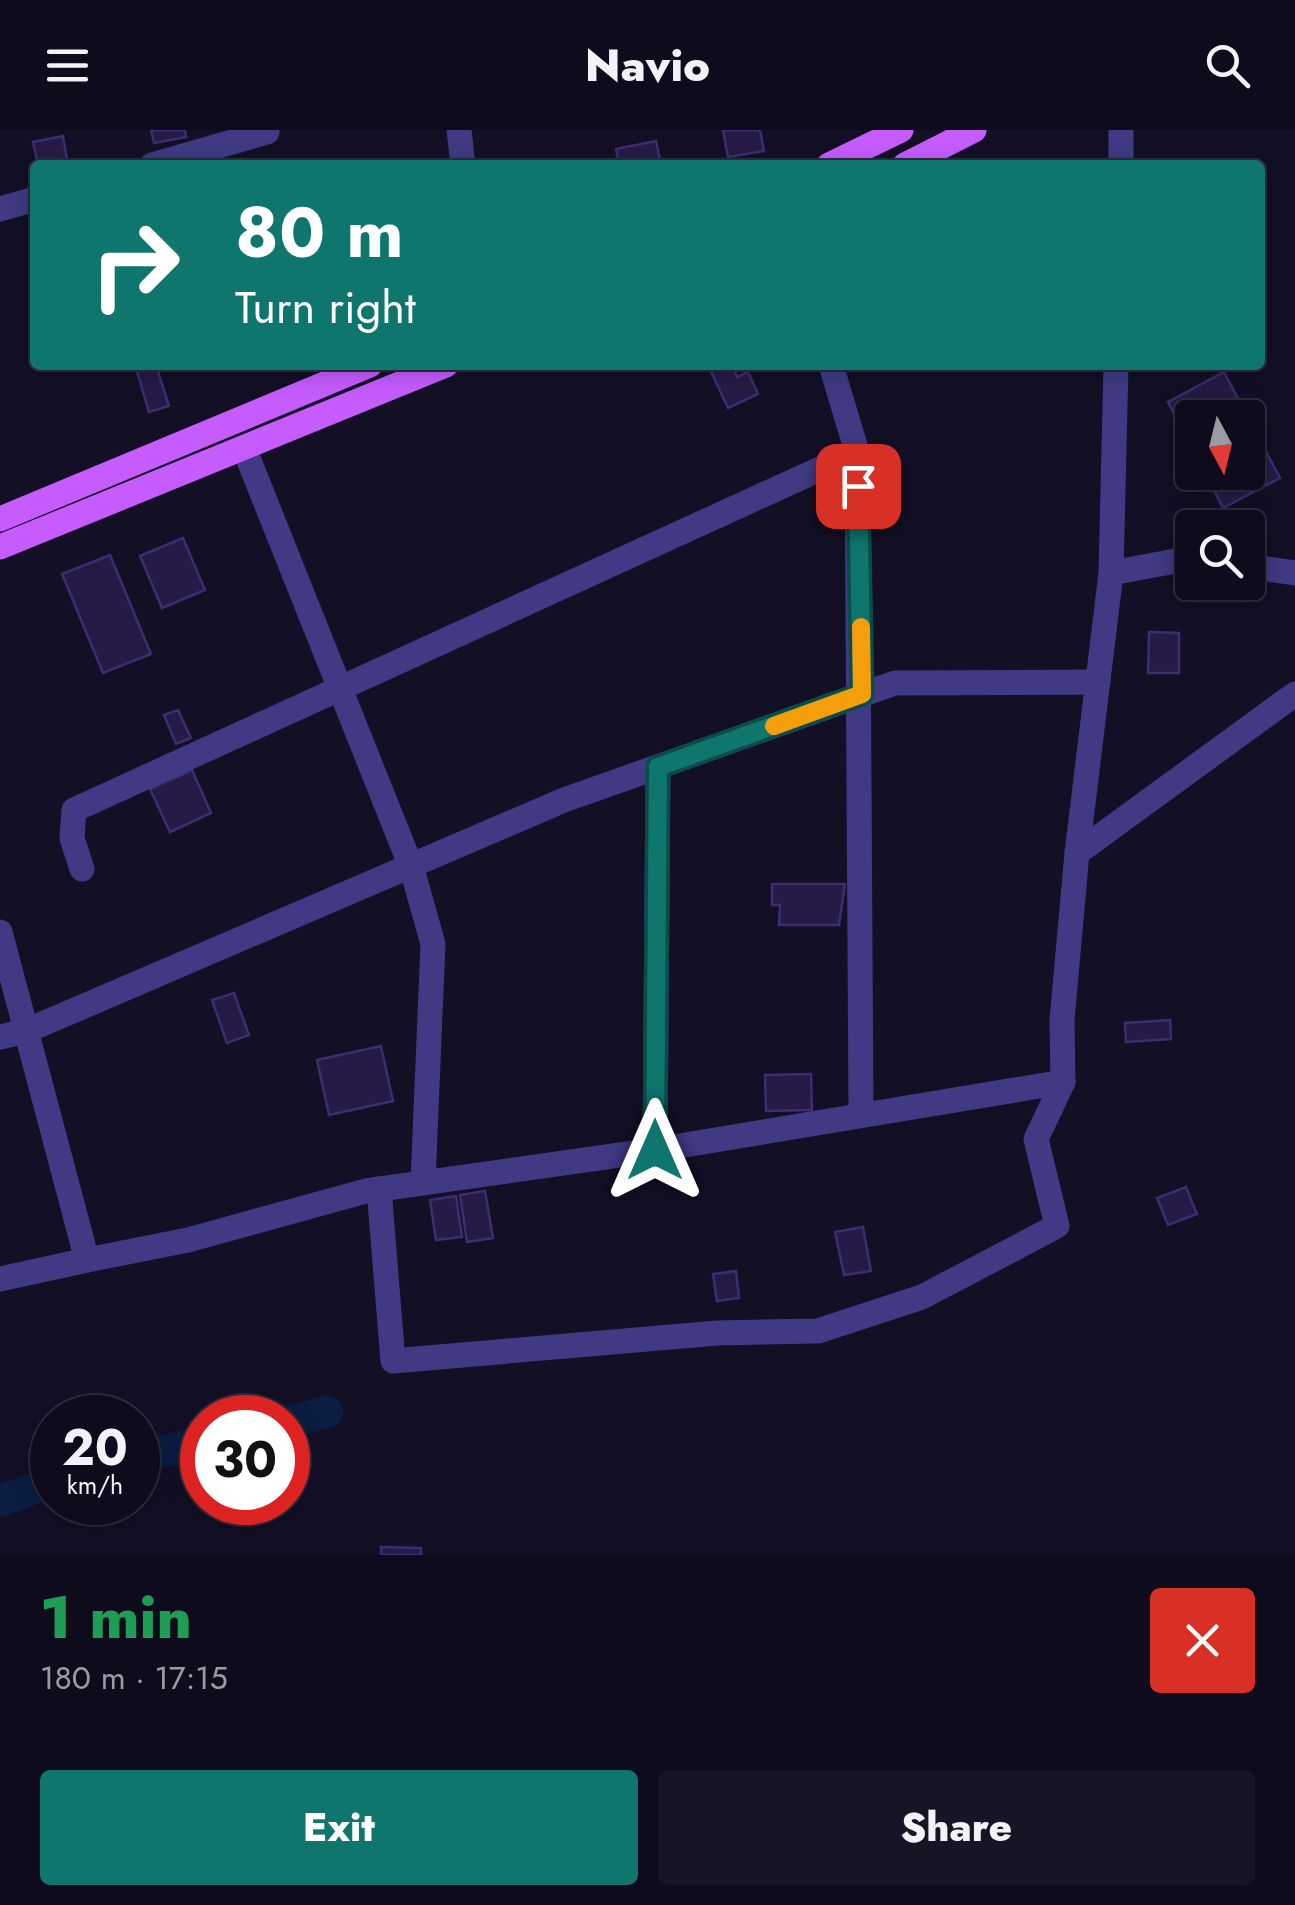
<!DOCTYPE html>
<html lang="en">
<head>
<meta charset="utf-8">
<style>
	body { margin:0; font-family:Jost,sans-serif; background:#171425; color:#f1f3f6; height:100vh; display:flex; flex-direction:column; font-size:38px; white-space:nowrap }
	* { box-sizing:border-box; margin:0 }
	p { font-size:32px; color:#9b9ba3 }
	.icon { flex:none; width:55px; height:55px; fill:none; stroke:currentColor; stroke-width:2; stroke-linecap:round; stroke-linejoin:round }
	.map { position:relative; height:1425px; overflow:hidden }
	.panel { display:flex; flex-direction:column; background:#0e0b1c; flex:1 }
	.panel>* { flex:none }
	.guide { position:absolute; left:30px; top:30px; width:1235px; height:210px; border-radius:10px; box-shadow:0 5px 25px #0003,0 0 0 2px #2e2b3b; background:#0f766e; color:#fff; overflow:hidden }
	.needle { width:65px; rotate:173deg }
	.controls { position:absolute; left:1175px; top:270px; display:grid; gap:20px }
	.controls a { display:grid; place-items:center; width:90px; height:90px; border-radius:10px; background:#0e0b1c; box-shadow:0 5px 25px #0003,0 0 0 2px #2e2b3b; font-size:50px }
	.speed { position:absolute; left:30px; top:1265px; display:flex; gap:20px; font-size:50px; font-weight:700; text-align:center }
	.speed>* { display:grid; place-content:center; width:130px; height:130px; border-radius:50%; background:#0e0b1c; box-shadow:0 5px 25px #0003,0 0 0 2px #2e2b3b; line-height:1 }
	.speed small { font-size:25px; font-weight:400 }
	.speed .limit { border:15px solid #d22; background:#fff; color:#111 }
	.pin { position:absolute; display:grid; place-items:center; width:85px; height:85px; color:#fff; margin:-42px; border-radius:20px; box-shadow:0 5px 15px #0006 }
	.me { position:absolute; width:110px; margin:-55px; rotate:0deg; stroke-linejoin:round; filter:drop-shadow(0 0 8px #0008) }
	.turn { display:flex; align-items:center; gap:35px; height:210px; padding:0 40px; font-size:45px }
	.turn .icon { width:130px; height:130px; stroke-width:2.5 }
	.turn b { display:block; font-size:70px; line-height:85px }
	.round { display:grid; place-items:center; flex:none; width:105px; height:105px; border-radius:10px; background:#171425 }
	.head { display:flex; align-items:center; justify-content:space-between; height:170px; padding:0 40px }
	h1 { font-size:60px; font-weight:800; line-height:75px; color:#1e9e55 }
	.primary-button { display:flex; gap:20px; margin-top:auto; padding:20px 40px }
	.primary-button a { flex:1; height:115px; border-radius:10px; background:#0f766e; color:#fff; font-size:40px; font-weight:800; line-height:115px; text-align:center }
	.primary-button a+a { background:#171425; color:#f1f3f6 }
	header { display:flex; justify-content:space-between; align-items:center; height:130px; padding:0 40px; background:#0e0b1c; font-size:45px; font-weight:800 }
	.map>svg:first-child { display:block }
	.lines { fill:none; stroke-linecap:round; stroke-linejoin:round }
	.canal { stroke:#0a1d42; stroke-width:32 }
	.building { fill:#251b46; stroke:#3d2d71; stroke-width:2.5 }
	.minor { stroke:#3f3a83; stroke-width:25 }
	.major { stroke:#c65bfe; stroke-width:25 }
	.route-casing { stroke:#0a4d48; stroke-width:25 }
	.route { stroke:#0f766e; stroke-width:18 }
	.slow { stroke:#f59e0b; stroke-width:18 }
</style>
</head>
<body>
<header><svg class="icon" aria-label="menu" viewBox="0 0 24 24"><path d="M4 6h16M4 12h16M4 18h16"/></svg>Navio<svg class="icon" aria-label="search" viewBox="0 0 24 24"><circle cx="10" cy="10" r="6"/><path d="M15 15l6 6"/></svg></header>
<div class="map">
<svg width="1295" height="1425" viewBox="0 0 1295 1425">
	<rect width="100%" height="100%" fill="#130f25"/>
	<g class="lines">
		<!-- canal -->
		<g class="canal">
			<path d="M288,1292l39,-10"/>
			<path d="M138,1327l64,-15"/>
			<path d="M0,1371l52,-19"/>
		</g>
	</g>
	<!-- building -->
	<g class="building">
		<path d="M151,0h34l1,7 -32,6z"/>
		<path d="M723,0h37l4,21 -36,6z"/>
		<path d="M63,6l5,29h-30l-5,-23z"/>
		<path d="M656,11l5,24h-42l-3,-16z"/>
		<path d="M135,235h21l13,41 -20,6z"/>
		<path d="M708,235h24l5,12 11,-5 10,22 -30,14z"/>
		<path d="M1224,242l56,106 -57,30 -18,-36h43v-54h-56v31l-24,-47z"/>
		<path d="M183,408l22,52 -43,18 -22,-52z"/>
		<path d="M110,425l41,99 -48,19 -41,-99z"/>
		<path d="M1149,502l30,1v40h-31z"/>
		<path d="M178,580l13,28 -15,6 -12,-29z"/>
		<path d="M192,640l19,43 -41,19 -20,-43z"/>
		<path d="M772,754h73l-6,41h-60l1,-20h-8z"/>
		<path d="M234,863l15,42 -22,8 -15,-43z"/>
		<path d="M1170,890l1,19 -45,3 -1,-19z"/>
		<path d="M381,916l12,55 -64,14 -12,-55z"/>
		<path d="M811,944l1,36 -46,1 -1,-36z"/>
		<path d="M1186,1057l11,27 -29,11 -11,-27z"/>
		<path d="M485,1061l8,47 -26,4 -7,-47z"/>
		<path d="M456,1066l6,41 -26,3 -6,-40z"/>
		<path d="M863,1097l8,44 -27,4 -9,-43z"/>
		<path d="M736,1141l3,27 -22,3 -4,-27z"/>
		<path d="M381,1417l40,1v7h-40z"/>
	</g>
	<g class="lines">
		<!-- minor -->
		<g class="minor">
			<path d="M459,0l4,35"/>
			<path d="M152,35l115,-33"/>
			<path d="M1121,35v-35"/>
			<path d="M0,79l35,-10"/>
			<path d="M831,235l26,87 4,661"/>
			<path d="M244,318l168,421 21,75 -10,238"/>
			<path d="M1248,436l47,7"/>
			<path d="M1111,443l81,-15"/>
			<path d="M1077,723l218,-159"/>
			<path d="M82,739l-10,-31 2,-28 783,-358"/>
			<path d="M0,802l87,328 -87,19"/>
			<path d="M0,907l26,-6 538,-231 331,-117 203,-1"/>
			<path d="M655,1020l3,-383"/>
			<path d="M379,1059l14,172 324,-28 101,-2 104,-34 135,-71 -21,-87 27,-57 -1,-62 15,-167 34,-280 5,-208"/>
			<path d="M87,1130l101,-20 178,-49 289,-41 408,-68"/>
		</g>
		<!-- major -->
		<g class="major">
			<path d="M829,35l72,-35"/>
			<path d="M905,35l69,-35"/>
			<path d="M0,389l370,-154"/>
			<path d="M0,417l446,-182"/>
		</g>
	</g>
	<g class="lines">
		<!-- route casing -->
		<g class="route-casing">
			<path id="route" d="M655,1020l3,-383 204,-73 -4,-208"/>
		</g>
		<!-- route -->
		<use href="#route" class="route"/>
		<!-- slow -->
		<path class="slow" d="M774,596l88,-32 -1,-67"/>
	</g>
</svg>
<div class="controls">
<a><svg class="needle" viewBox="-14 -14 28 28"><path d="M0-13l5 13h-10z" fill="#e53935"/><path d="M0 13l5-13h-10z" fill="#9b9ba3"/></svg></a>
<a><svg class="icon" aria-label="search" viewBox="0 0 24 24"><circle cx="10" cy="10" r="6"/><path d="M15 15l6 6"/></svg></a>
</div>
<div class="speed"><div>20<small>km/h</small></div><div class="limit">30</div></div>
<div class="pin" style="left:858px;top:356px;background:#d93025"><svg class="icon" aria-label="arrive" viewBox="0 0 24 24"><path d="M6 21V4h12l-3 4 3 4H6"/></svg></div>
<svg class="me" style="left:655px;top:1020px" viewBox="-20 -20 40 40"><path d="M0-17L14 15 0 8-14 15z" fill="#0f766e" stroke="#fff" stroke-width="4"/></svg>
<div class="guide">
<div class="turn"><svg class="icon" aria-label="right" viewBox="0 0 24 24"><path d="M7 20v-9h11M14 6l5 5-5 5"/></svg><div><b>80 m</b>Turn right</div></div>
</div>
</div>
<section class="panel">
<div class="head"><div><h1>1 min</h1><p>180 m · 17:15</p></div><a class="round" style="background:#d93025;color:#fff"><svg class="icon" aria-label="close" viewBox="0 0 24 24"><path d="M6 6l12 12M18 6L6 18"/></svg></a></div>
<div class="primary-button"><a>Exit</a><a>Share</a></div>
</section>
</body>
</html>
